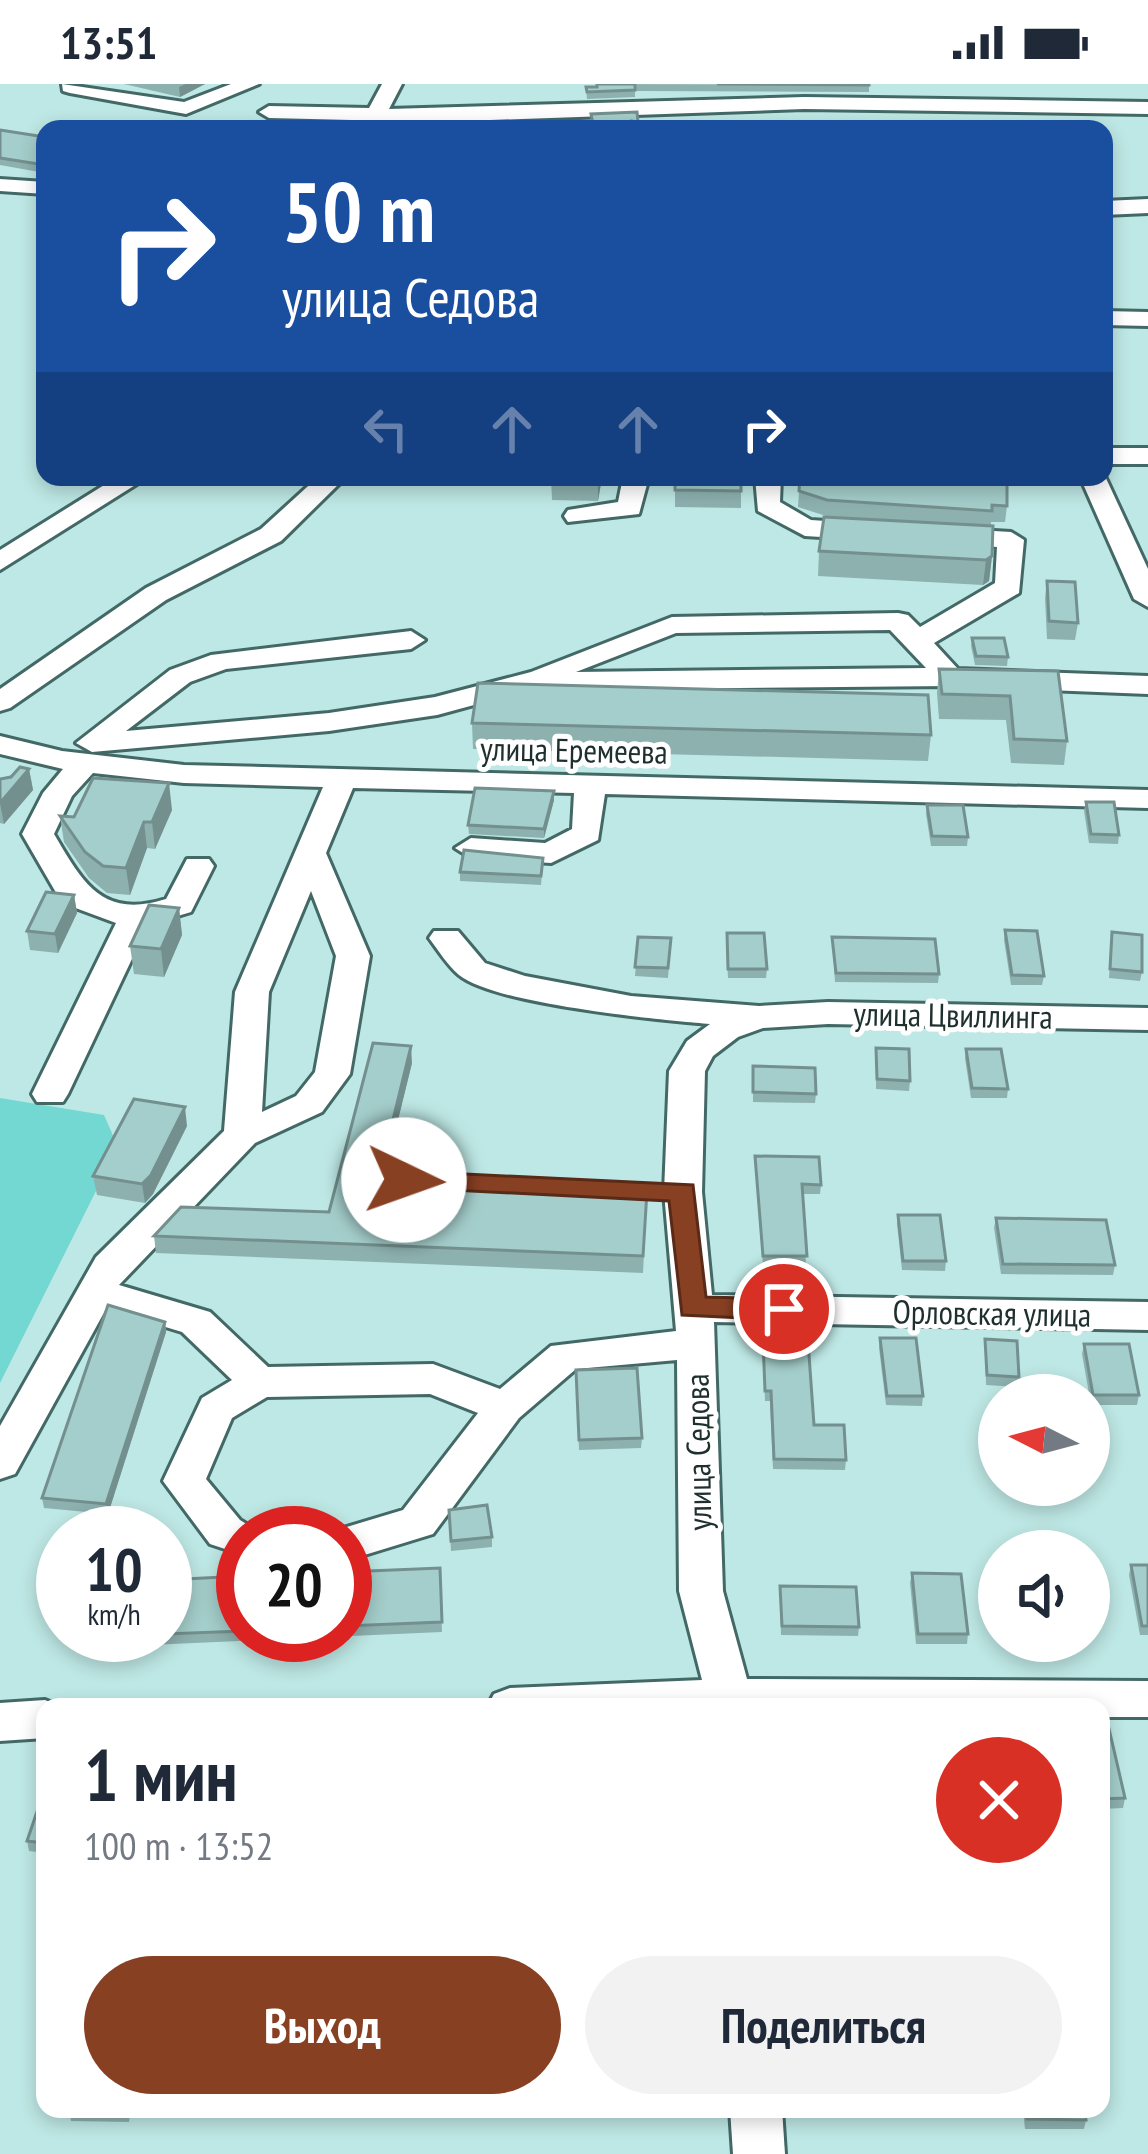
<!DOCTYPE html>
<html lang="ru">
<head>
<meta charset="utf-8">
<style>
	body { margin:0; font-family:"PT Sans Narrow",sans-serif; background:#f2f2f3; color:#1f2937; height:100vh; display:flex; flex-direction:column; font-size:45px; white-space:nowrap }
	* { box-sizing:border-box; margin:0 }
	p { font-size:39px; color:#747a83 }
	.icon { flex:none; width:66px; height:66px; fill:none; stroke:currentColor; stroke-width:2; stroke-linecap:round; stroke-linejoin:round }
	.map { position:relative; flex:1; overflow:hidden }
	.panel { position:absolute; left:36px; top:1614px; width:1074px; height:420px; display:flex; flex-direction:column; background:#fff; border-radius:24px; box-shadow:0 6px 18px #0003 }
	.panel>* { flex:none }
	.hud { position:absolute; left:36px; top:36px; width:1077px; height:366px; border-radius:24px; box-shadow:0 6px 18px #0003; background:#1a4fa0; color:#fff; overflow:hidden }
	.needle { width:78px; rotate:276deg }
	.controls { position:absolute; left:978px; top:1290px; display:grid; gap:24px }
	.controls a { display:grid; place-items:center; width:132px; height:132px; border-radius:50%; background:#fff; box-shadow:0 6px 18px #0003; font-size:60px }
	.speed { position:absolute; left:36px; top:1422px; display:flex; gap:24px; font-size:60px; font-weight:700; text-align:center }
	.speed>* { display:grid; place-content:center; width:156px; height:156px; border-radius:50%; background:#fff; box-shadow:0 6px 18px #0003; line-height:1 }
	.speed small { font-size:30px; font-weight:400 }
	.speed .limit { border:18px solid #d22; background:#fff; color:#111 }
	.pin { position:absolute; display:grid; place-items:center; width:102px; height:102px; color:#fff; margin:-51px; border:6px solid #fff; border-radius:50%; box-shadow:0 3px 12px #0007 }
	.me { position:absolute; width:132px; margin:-66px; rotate:93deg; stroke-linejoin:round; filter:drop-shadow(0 0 9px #0008) }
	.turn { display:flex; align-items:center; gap:42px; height:252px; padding:0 48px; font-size:54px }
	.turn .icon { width:156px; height:156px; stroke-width:2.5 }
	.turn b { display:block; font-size:84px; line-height:102px }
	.lanes { display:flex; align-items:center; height:114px; padding:0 48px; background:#0003; justify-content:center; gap:60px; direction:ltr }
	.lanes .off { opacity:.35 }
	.round { display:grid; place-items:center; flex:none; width:126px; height:126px; border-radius:63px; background:#f2f2f3 }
	.summary { display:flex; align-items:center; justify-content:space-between; height:204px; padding:0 48px }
	h1 { font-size:72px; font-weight:600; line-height:90px }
	.action { display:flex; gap:24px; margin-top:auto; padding:24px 48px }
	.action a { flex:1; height:138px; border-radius:72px; background:#884023; color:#fff; font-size:48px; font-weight:600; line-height:138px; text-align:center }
	.action a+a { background:#f2f2f3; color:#1f2937 }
	.status { display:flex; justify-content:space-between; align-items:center; height:84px; padding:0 60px; background:#fff; direction:ltr }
	.status svg { height:33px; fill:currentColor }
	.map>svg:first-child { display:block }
	.green { fill:#73d7d2 }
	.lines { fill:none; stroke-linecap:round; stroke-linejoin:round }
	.minor-casing { stroke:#436967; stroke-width:6 }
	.minor { fill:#fff; fill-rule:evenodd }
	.wall { fill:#8db1af }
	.shaded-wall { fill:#73908e }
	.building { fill:#a4cecb; stroke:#73908e; stroke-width:3 }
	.route { fill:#884023; stroke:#582a17; stroke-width:3 }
	.labels { text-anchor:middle; stroke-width:10; stroke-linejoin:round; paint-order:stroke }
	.street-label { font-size:33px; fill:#1e2f2e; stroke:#fff }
</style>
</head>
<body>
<div class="status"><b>13:51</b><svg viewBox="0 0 49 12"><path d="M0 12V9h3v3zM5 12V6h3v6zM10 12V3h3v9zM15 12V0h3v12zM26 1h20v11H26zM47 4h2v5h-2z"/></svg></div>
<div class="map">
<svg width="1148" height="2070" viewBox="0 0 1148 2070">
	<rect width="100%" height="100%" fill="#bee8e5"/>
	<!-- green -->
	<path class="green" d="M0,1014l104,17 14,32 -118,236z"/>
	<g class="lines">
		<!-- minor casing -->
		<g class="minor-casing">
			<g id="minor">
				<path d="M62,0l122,18 47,-18h28l-73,30 -116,-21 -7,-2z"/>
				<path d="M382,0h20l-13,25 415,-12 344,5v12l-344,-5 -369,13 -166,-4 -10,-6 10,-6 100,2z"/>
				<path d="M0,95l45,3v12l-45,-3z"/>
				<path d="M1148,115v14l-44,2v-14z"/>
				<path d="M1104,227l44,1v14l-44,-1z"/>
				<rect x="1104" y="364" width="44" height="16"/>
				<path d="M1104,390l44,95v38l-14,-8 -54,-122z"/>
				<path d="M117,393h31l-148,93v-20z"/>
				<path d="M318,393h28l-65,64 -115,59 -156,108 -10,3v-22l146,-101 115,-59z"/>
				<path d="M623,393h26l-10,37 -71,8 -4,-6 4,-6 50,-8z"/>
				<path d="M755,393h26l-1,25 31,18 59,4 13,8 -13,8 -65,-4 -47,-25z"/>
				<path d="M943,444l68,4 13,8 -5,53 -85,50 24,26 190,7v18l-198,-8 -421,4 -92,25 -108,16 -237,21 -16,-9 94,-73 41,-15 200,-24 14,9 -14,9 -185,20 -36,13 -64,49 203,-18 106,-16 96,-25 141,-55 226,-4 10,2 12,12 75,-44 2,-36 -64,-5 -3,-6 3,-6zM890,546l36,38 -350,4 100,-39z"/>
				<path d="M0,652l62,15 122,14 964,25v18l-543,-14 -7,46 -47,23 -80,-5 -16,-10 16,-10 74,5 27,-14 2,-36 -221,-5 -27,65 44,103 -20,118 -28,38 -67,31 -136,142 91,27 58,55 165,-3 67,25 51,-43 125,-15 -12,-139 5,-121 18,-30 23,-17c-50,-4 -216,-20 -251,-49 -11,-9 -21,-25 -30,-37l5,-7h24l27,32 40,13 106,20 128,10 69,-4 320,6v22l-320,-6 -65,4 -25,9 -25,19 -8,15 -3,121 10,103 436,7v28l-434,-8 9,269 24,88 401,2v36h-47v-10h-614l7,-13 16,-6 192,-8 -23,-89 -2,-231 -101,9 -57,49 -86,116 -88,27v-28l-15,-1 73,-22 75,-97 -48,-19 -163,3 -35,21 -26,61 34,41 21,13h-18v22l-33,-11 -47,-63 39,-83 30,-18 -50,-48 -76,-23 -91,165 -15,5v-53l96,-169 128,-126 11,-139 88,-205 -139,-4 -91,-10 -21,23 -18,38c29,49 48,85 112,65l21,-40h22l5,7 -23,46 -43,13 -80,169 -5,8h-26l-5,-8 84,-171 -54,-20 -40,-69 21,-41 20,-24 -63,-15zM311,807l25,65 -21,116 -19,24 -34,16 7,-120z"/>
				<path d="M45,1616l17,7h-17v31l-45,3v-38z"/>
				<path d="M730,2025h52l3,45h-52z"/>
			</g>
		</g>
		<!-- minor -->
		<use href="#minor" class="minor"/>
	</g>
	<!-- wall -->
	<g class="wall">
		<path d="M124,0h81l-25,13z"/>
		<path d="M597,0l272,1v7l-234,-1v6l-48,2 -1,-12h11z"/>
		<path d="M637,28l1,17h-46l-1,-15z"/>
		<path d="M0,46l45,7v36l-45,-8z"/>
		<path d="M551,393h51l-4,24 -46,-1z"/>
		<path d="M675,393l66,14v17l-66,-1z"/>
		<path d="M800,393l207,29 -2,16h-14l1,34 -3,25 -6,4 -165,-9 1,-25 7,-35 -28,-9z"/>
		<path d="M1047,497l31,42 -3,17 -28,-1 -2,-41z"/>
		<path d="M972,554l36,19 -1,9 -32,-1 -4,-19z"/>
		<path d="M939,585l119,2 9,70 -3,24 -53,-2 -5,-43 -67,-1 -2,-26z"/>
		<path d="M472,639l459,12 -3,26 -455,-12z"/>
		<path d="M29,685l4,21 -29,34 -4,-1v-44z"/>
		<path d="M554,716l-10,38 -75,-4 -1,-9z"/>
		<path d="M1086,718l33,33 -1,9 -29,-1 -5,-32z"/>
		<path d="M927,721l41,32 -1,9h-36l-5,-32z"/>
		<path d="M172,726l-17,39 -8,-1 -17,47 -23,-2 -18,-15 -25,-36 -4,-26 14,1z"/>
		<path d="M543,774l-2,27 -81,-4v-9z"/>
		<path d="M74,811l3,18 -19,40 -28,-3 -3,-19z"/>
		<path d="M179,824l3,27 -18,42 -30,-3 -4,-28z"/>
		<path d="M1005,846l39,46 -2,9h-31l-7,-45z"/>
		<path d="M1112,848l30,40 -2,9 -31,-3z"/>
		<path d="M638,853l33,1 -3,40 -33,-2z"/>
		<path d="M832,853l107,37 -1,9 -103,-1z"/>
		<path d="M726,858l41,27 -1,9h-38z"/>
		<path d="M876,964l34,33 -1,10 -33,-2z"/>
		<path d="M966,965l42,40 -1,9h-36l-6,-40z"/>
		<path d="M412,979l-28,114 263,14 -4,82 -487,-20 -2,-17 175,-24z"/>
		<path d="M753,982l63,28 -1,9 -62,-1z"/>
		<path d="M187,1042l-34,68 -8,9 -48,-8 -4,-19z"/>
		<path d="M755,1072l66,29 -1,9h-18l4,72h-43z"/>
		<path d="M898,1131l48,46 -1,10 -43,-1 -5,-46z"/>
		<path d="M996,1134l119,47 -2,10 -112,-1 -7,-46z"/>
		<path d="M165,1238l1,10 -58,182 -64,-6 -2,-10z"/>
		<path d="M880,1254l43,58 -1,10 -36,-1 -7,-57z"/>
		<path d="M985,1255l34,38 -1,10 -32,-2z"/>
		<path d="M763,1256l51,85 32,35 -1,10 -72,-1 -3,-68h-5z"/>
		<path d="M1084,1260l55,51 -2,10h-46l-9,-51z"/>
		<path d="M576,1286l66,68 -1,10 -62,2z"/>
		<path d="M449,1426l43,27v10l-41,4z"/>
		<path d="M1131,1481h17v70h-8l-11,-60z"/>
		<path d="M440,1484l2,64 -360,16 -2,-10 163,-62v59h102v-63z"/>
		<path d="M912,1489l56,61 -1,10h-51l-6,-61z"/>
		<path d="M780,1502l79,41 -1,9 -77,-1z"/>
		<path d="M1027,1557h50v2h-49z"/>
		<path d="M1101,1637l24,77 -2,10 -22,1z"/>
		<path d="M45,1710v59l-16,-2 -2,-10z"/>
		<path d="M69,2025h62l-2,13 -58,-1z"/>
		<path d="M1023,2025h61l2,11 -2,9h-59z"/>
	</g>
	<!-- shaded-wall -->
	<g class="shaded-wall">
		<path d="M186,0h19l-25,13 -1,-10z"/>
		<path d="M598,393h4l-4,24z"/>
		<path d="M992,472l-3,25 -6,4 3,-25z"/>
		<path d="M29,685l4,21 -29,34 -4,-21z"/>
		<path d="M169,699l3,27 -17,39 -3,-27z"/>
		<path d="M554,707v9l-10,38v-9z"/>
		<path d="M144,738l3,26 -17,47 -4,-27z"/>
		<path d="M74,811l3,18 -19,40 -3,-19z"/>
		<path d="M179,824l3,27 -18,42 -3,-28z"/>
		<path d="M411,962l1,17 -32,130 -1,-16z"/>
		<path d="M185,1023l2,19 -34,68 -8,9 -3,-19z"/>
		<path d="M165,1238l1,10 -58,182 -2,-10z"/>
	</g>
	<!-- building -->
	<g class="building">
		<path d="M597,0h38v6l-48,2 -1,-5h11z"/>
		<path d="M717,0h152v1z"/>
		<path d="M637,28l1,10 -7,-1 -3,8h-34l-3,-15z"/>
		<path d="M0,46l45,7v28l-45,-7z"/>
		<path d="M675,393h66v14l-66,-1z"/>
		<path d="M800,393h207v29l-15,-1v6l-165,-11 -28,-9z"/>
		<path d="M824,433l169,9 -1,30 -6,4 -167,-9z"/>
		<path d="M1047,497l28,1 3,41 -29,-2z"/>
		<path d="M972,554h32l4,19 -32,-1z"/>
		<path d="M939,585l119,2 9,70 -53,-2 -4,-43 -68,-2z"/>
		<path d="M478,599l450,12 3,40 -459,-12z"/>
		<path d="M20,683l9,2 -29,34v-24l11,-2z"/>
		<path d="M93,694l76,5 -17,39h-8l-18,46 -23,-2 -18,-14 -25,-36 14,1z"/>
		<path d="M475,704l79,3 -10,38 -76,-4z"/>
		<path d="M1086,718h28l5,33 -28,-1z"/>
		<path d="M927,721h36l5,32 -36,-1z"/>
		<path d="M464,766l79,8 -2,18 -81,-4z"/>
		<path d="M46,808l28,3 -19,39 -28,-3z"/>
		<path d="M149,821l30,3 -18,41 -31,-3z"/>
		<path d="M1005,846l32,1 7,45 -32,-1z"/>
		<path d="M1112,848l30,3v37l-32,-3z"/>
		<path d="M727,849h37l3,36h-39z"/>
		<path d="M638,853l33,1 -3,30 -33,-1z"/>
		<path d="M832,853l103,2 4,35 -103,-1z"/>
		<path d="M373,959l38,3 -32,131 268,14 -4,65 -489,-20 27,-29 148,5z"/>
		<path d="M876,964l33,1 1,32 -33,-2z"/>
		<path d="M966,965h35l7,40 -36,-1z"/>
		<path d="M753,982l62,2 1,26 -63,-2z"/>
		<path d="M134,1015l51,8 -34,68 -9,9 -49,-8z"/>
		<path d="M755,1072l64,1 2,28 -19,-1 5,72h-44z"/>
		<path d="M898,1131h42l6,46h-43z"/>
		<path d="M996,1134l110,2 9,45 -112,-1z"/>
		<path d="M108,1221l57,17 -59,182 -64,-6z"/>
		<path d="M880,1254h36l7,58h-36z"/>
		<path d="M985,1255l32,2 2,36 -32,-2z"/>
		<path d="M763,1256l45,1 6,84h30l2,35 -72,-1 -3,-68h-6z"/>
		<path d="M1084,1260h45l10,51h-46z"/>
		<path d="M637,1284l5,70 -63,2 -3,-70z"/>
		<path d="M487,1421l5,32 -41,4 -2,-31z"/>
		<path d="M1131,1481h17v61h-6z"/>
		<path d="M440,1484l2,54 -97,4v-54z"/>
		<path d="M912,1489l49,1 7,60h-50z"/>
		<path d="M243,1492v55l-78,3v-54z"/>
		<path d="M780,1502l76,1 3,40 -77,-1z"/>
		<path d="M81,1551h64l-65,3z"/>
		<path d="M1107,1636l18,78 -24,1v-78z"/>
		<path d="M43,1710h2v49l-18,-2z"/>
		<path d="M69,2025h59l-1,3h-59z"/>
		<path d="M1026,2025h58l2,11 -59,-1z"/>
	</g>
	<!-- route -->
	<path class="route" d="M404,1087l289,14 13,112 78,2 14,10 -14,11 -102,-5 -13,-114 -275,-14 -5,-7 5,-6z"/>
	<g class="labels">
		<!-- street labels -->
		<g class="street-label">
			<text transform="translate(574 666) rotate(1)" y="12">улица Еремеева</text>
			<text transform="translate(953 931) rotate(1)" y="12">улица Цвиллинга</text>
			<text transform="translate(992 1229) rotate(1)" y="12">Орловская улица</text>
			<text transform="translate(698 1368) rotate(-91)" y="12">улица Седова</text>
		</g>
	</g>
</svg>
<div class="controls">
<a><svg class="needle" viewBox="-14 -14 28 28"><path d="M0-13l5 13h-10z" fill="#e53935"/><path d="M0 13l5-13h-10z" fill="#747a83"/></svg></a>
<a><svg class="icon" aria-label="sound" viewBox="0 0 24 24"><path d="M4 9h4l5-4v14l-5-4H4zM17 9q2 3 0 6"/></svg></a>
</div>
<div class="speed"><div>10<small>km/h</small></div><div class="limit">20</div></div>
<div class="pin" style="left:784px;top:1225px;background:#d93025"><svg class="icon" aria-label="arrive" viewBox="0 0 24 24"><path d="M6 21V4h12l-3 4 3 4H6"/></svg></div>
<svg class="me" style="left:404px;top:1096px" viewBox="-20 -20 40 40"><circle r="19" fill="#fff"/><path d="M0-13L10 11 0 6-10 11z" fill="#884023"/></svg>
<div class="hud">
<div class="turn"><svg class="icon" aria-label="right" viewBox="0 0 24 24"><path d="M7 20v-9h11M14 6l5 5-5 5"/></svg><div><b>50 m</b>улица Седова</div></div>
<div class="lanes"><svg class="icon off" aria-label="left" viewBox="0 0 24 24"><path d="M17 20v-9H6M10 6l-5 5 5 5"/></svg><svg class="icon off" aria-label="ahead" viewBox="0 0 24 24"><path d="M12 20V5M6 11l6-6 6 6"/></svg><svg class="icon off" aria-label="ahead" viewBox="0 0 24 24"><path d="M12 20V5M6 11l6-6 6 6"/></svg><svg class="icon" aria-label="right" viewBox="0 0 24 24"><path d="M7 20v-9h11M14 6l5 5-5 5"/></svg></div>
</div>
<section class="panel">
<div class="summary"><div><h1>1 мин</h1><p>100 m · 13:52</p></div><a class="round" style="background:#d93025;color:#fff"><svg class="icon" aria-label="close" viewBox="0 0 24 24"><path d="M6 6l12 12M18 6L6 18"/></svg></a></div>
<div class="action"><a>Выход</a><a>Поделиться</a></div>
</section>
</div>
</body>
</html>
